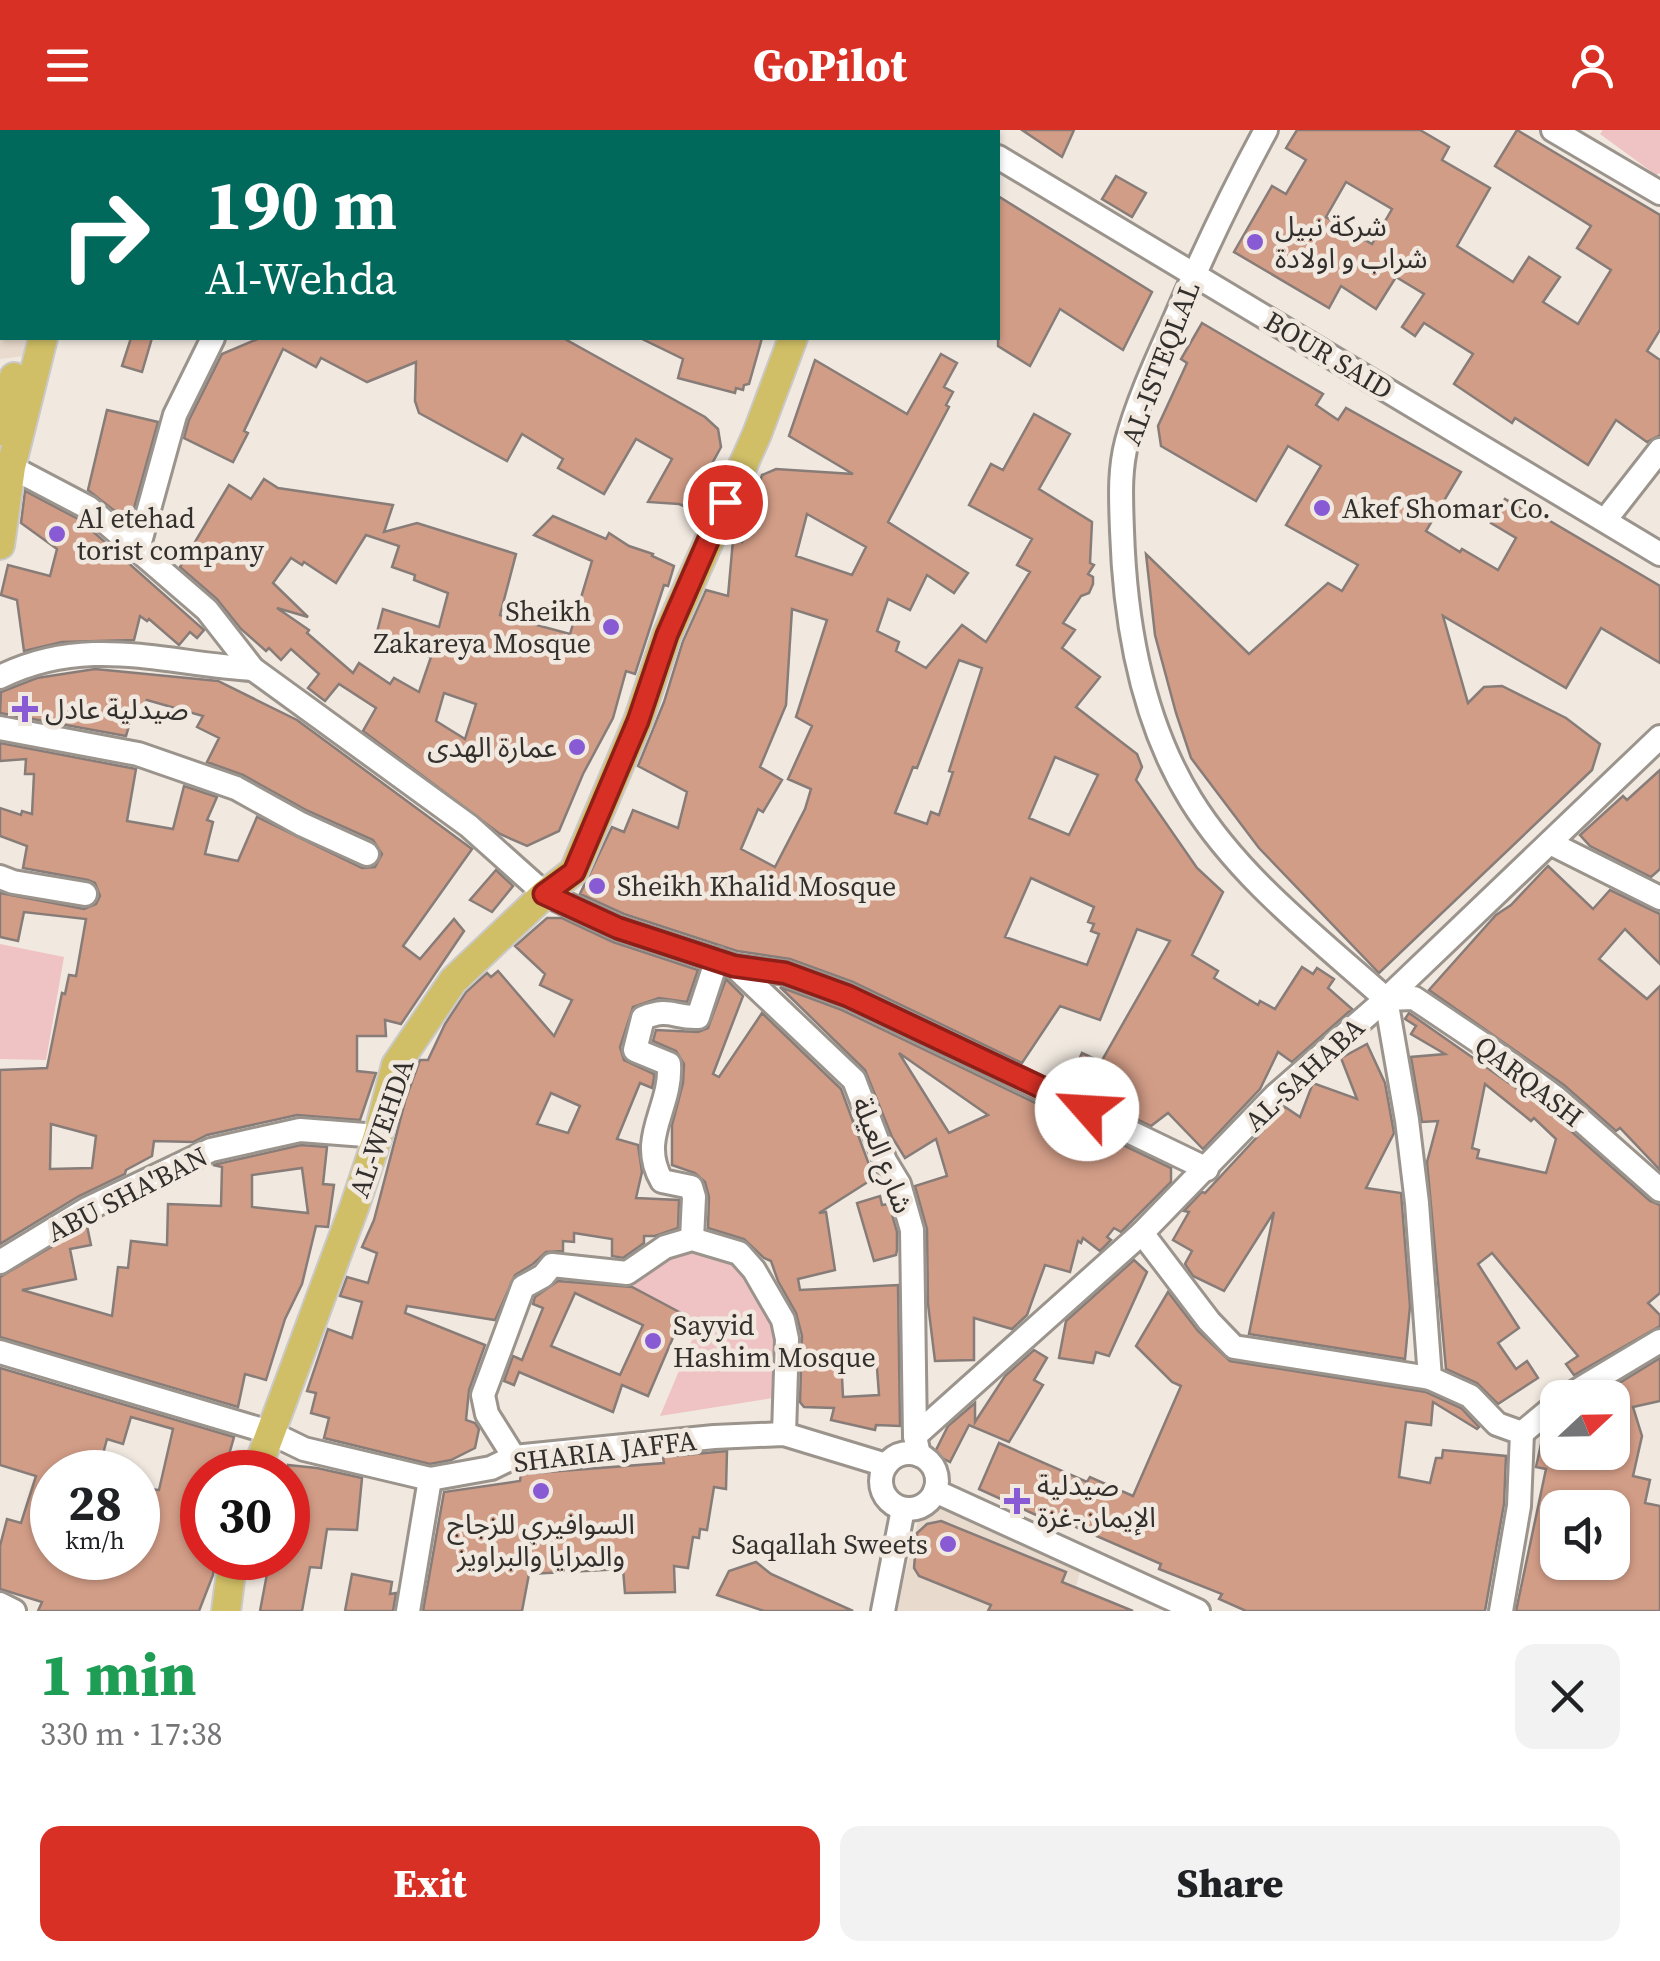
<!DOCTYPE html>
<html lang="en">
<head>
<meta charset="utf-8">
<style>
	body { margin:0; font-family:"Source Serif 4","Noto Sans Arabic",serif; background:#f2f2f2; color:#202124; height:100vh; display:flex; flex-direction:column; font-size:38px; white-space:nowrap }
	* { box-sizing:border-box; margin:0 }
	p { font-size:32px; color:#757577 }
	.icon { flex:none; width:55px; height:55px; fill:none; stroke:currentColor; stroke-width:2; stroke-linecap:round; stroke-linejoin:round }
	.map { position:relative; height:1481px; overflow:hidden }
	.drawer { display:flex; flex-direction:column; background:#fff; flex:1 }
	.drawer>* { flex:none }
	.banner { position:absolute; left:0px; top:0px; width:1000px; height:210px; box-shadow:0 2px 8px #0004; background:#00695c; color:#fff; overflow:hidden }
	.needle { width:65px; rotate:68deg }
	.fabs { position:absolute; left:1540px; top:1250px; display:grid; gap:20px }
	.fabs a { display:grid; place-items:center; width:90px; height:90px; border-radius:20px; background:#fff; box-shadow:0 2px 8px #0004; font-size:50px }
	.speed { position:absolute; left:30px; top:1320px; display:flex; gap:20px; font-size:50px; font-weight:700; text-align:center }
	.speed>* { display:grid; place-content:center; width:130px; height:130px; border-radius:50%; background:#fff; box-shadow:0 2px 8px #0004; line-height:1 }
	.speed small { font-size:25px; font-weight:400 }
	.speed .limit { border:15px solid #d22; background:#fff; color:#111 }
	.pin { position:absolute; display:grid; place-items:center; width:85px; height:85px; color:#fff; margin:-42px; border:5px solid #fff; border-radius:50%; box-shadow:0 2px 10px #0007 }
	.me { position:absolute; width:110px; margin:-55px; rotate:296deg; stroke-linejoin:round; filter:drop-shadow(0 0 8px #0008) }
	.turn { display:flex; align-items:center; gap:35px; height:210px; padding:0 40px; font-size:45px }
	.turn .icon { width:130px; height:130px; stroke-width:2.5 }
	.turn b { display:block; font-size:70px; line-height:85px }
	.round { display:grid; place-items:center; flex:none; width:105px; height:105px; border-radius:20px; background:#f2f2f2 }
	.head { display:flex; align-items:center; justify-content:space-between; height:170px; padding:0 40px }
	h1 { font-size:60px; font-weight:800; line-height:75px; color:#1e9e55 }
	.primary-button { display:flex; gap:20px; margin-top:auto; padding:20px 40px }
	.primary-button a { flex:1; height:115px; border-radius:20px; background:#d93025; color:#fff; font-size:40px; font-weight:800; line-height:115px; text-align:center }
	.primary-button a+a { background:#f2f2f2; color:#202124 }
	header { display:flex; justify-content:space-between; align-items:center; height:130px; padding:0 40px; background:#d93025; color:#fff; font-size:45px; font-weight:800 }
	.map>svg:first-child { display:block }
	.built { fill:#e8dacd }
	.green { fill:#efc3c3 }
	.building { fill:#d29d87; stroke:#877c78; stroke-width:2.5; fill-rule:evenodd }
	.lines { fill:none; stroke-linecap:round; stroke-linejoin:round }
	.minor-casing { stroke:#9b948c; stroke-width:28 }
	.major-casing { stroke:#cac9c8; stroke-width:32 }
	.minor { stroke:#fff; stroke-width:22 }
	.major { stroke:#d0bf66; stroke-width:28 }
	.route-casing { stroke:#8d1f18; stroke-width:25 }
	.route { stroke:#d93025; stroke-width:18 }
	.poi-dot { fill:#885bd4; stroke:#f1e9e0; stroke-width:4 }
	.labels { text-anchor:middle; stroke-width:9; stroke-linejoin:round; paint-order:stroke }
	.poi-label { font-size:28px; fill:#322f2c; stroke:#f1e9e0; text-anchor:start }
	.street-label { font-size:28px; fill:#322f2c; stroke:#f1e9e0 }
</style>
</head>
<body>
<header><svg class="icon" aria-label="menu" viewBox="0 0 24 24"><path d="M4 6h16M4 12h16M4 18h16"/></svg>GoPilot<svg class="icon" aria-label="person" viewBox="0 0 24 24"><circle cx="12" cy="8" r="4"/><path d="M4 21q1-7 8-7t8 7"/></svg></header>
<div class="map">
<svg width="1660" height="1481" viewBox="0 0 1660 1481">
	<rect width="100%" height="100%" fill="#f1e9e0"/>
	<!-- built -->
	<g class="built">
		<path d="M0,0h93l-91,2v206h34l-4,17 -32,4z"/>
		<path d="M925,1363l155,79 -11,39h-173z"/>
	</g>
	<!-- green -->
	<g class="green">
		<path d="M1603,0h57v43l-4,2 -56,-41z"/>
		<path d="M0,814l64,13 -18,103 -46,-1z"/>
		<path d="M710,1122l33,15 35,58 -5,73 -113,18 39,-93 -74,-40 52,-29z"/>
	</g>
	<!-- building -->
	<g class="building">
		<path d="M1022,0h52l-12,27z"/>
		<path d="M1297,0h123l29,17 -7,13 48,28 -33,58 56,36 16,-25 31,20 -17,25 35,22 33,-54 -34,-22 14,-22 -96,-60 22,-36 143,85v115l-13,21 13,9v75l-13,7 -31,-22 -28,45 -73,-47 -3,5 -58,-39 19,-30 -49,-31 -9,13 -13,-9 22,-33 -28,-17 -20,32 -35,-23 -12,22 -95,-56 38,-66 14,8 20,-34 -20,-12zM1346,52l46,27 -20,35 -46,-27z"/>
		<path d="M1116,46l30,17 -14,24 -30,-18z"/>
		<path d="M998,66l154,96 -29,58 -63,-41 -30,57 -32,-20z"/>
		<path d="M1202,193l121,71 -7,11 22,15 8,-12 115,64 -35,59 34,21 2,-3 36,21 18,-32 -25,-15 14,-24 26,15 2,-3 127,75v77l-59,-35 -35,60 -123,-72 25,87 16,-16 18,-1 64,32 34,26 -8,26 -213,203 -120,-125 -68,-90 -15,-45 -21,-78 -9,-81 103,100 79,-71 14,8 16,-26 -72,-40 35,-59 -33,-20 -32,55 -95,-55 -3,-20 29,-63 -6,-4z"/>
		<path d="M131,208h21l-10,34 -20,-6z"/>
		<path d="M260,208h303l142,79 13,12 3,18 -18,33 9,5 -14,27 -19,-8 -31,-2 24,-43 -36,-20 -32,55 -46,-26 5,-9 -41,-25 -15,27 -88,-48 -4,-12 1,-39 -49,20 -46,-24 -5,9 -33,-18 -39,82 4,2 -15,29 -49,-24 5,-18 33,-66z"/>
		<path d="M640,208h122l-13,46 -5,1 -1,5 -7,-2 -1,5 -57,-15 5,-19z"/>
		<path d="M941,224l16,9 -13,24 9,5 -7,13 3,2 -61,115 80,51 -14,20 -27,-18 -17,35 -22,-11 -11,32 22,11 -3,9 30,17 36,-43 24,17 44,-70 -13,-7 15,-26 -63,-34 22,-41 12,6 31,-56 36,20 -31,55 53,33 -2,41 4,2 -6,9 5,3v7l-4,9 -8,3 -18,27 12,7 -13,18 38,29 -24,30 61,47 5,13 -6,13 61,88 26,24 -31,63 26,16 -4,7 44,27 2,-4 15,8 27,-42 11,7 4,-6 17,11 -6,9 24,21 -60,53 -14,-10 -18,37 -57,60 -35,-36 -17,13 -83,-41 14,-32 19,9 69,-121 -33,-12 -37,91 -40,-14 -38,57 -169,-81 -63,-23 -53,-8 -113,-37 -44,-20 32,-67 12,5 9,-22 45,18 9,-36 -49,-26 26,-64 19,-61 23,-51 22,6 5,-56 9,2 20,-67 14,-6 77,5 -64,-38 26,-76 92,54zM807,384l59,33 -14,28 -56,-19zM792,479l35,11 -31,97 16,9 -24,53 23,10 -6,20 -30,58 -34,-18 17,-40 5,3 19,-32 -22,-13 26,-62zM959,530l23,8 -33,103 4,1 -14,43 -8,-3 -4,12 -32,-11 18,-46 4,1zM1055,627l43,18 -29,60 -40,-17zM1031,748l63,29 -6,15 6,2 -3,7 8,3 -12,31 -82,-28z"/>
		<path d="M107,280l51,12 -27,97h-6l-37,-29z"/>
		<path d="M264,349l14,9 115,17 -9,27 33,-9 99,31 -16,61 70,19 22,-73 -58,-26 19,-19 53,23 3,-6 20,13 24,8 -1,2 22,10 -6,20 -4,-1 -29,89 -9,-3 -13,47 -30,56 -24,57 -32,15 -27,-12 -137,-103 13,-23 -37,-24 -14,17 -17,-13 11,-14 -28,-25 -10,11 -12,-12 -3,3 -25,-22 -24,-30 -37,-32 49,-82 22,14zM366,405l33,11 -7,21 23,8 -1,5 34,13 -9,34 -56,-18 -7,27 55,21 -12,35 -25,-14 -4,6 -31,-21 -6,10 -46,-40 2,-3 -32,-22 31,9 -35,-34 18,-25 11,7 2,-3 32,21zM444,563l32,11 -11,35 -29,-18z"/>
		<path d="M25,361l55,29 124,110 -7,8 -7,-6 -11,13 -30,-26 -2,2 -7,-5 -6,24 -72,2 -38,9 -7,-51 -16,-5 7,-30 42,11 7,-27 -36,-26z"/>
		<path d="M95,539l123,12 79,39 175,129 -69,97 17,13 34,-40 10,12 -63,93 -16,-4 1,16h-29v35l19,2 -16,47 -63,-5 -90,20 -14,7 -39,-1 -2,15 -26,14 -1,4 -46,22 -79,48v-174l47,-2 15,-75 3,1 4,-19 7,1 10,-57 -62,-7 -6,29 -18,-4v-44l84,16 12,-5 4,-8 -5,-13 -7,-3 -65,-12 4,-22 -27,-10v-28l21,7 1,-4 10,3 2,-40h-9l1,-15 -26,2v-18l136,26 -9,52 46,8 11,-43 33,11 -10,23 6,2 -8,32 33,7 19,-44 105,51 13,-1 7,-13 -9,-14 -65,-29 -65,-36 -36,-13 12,-24 -22,-11 6,-11 -56,-16 -4,8 -8,-3 -9,31 -126,-23 1,-21 36,-14zM51,994l45,12 -4,32 -42,1z"/>
		<path d="M1660,640v99l-9,8 -61,-31 -10,-11 43,-39 4,4z"/>
		<path d="M1548,736l45,43 17,-19 50,24v50l-35,-35 -26,30 48,40 13,-13v184l-40,-42 -4,3 -52,-46 -135,-95 67,-75 15,-10z"/>
		<path d="M496,740l17,16 -21,26 -22,-12z"/>
		<path d="M547,788h15l51,24 85,28 -11,32 -28,-4 -26,9 -13,40 4,13 30,14v4l-2,10 -12,-5 -23,56 21,6 4,27 -6,26 43,2 -1,28 -23,8h-11v7l-21,15 -11,-2v-17l-38,-6v9l-11,-1v10l-17,1 -13,12 -18,11 -20,45 -88,-14 -2,7 80,32 -16,45 -3,30 9,3 4,6 -4,19 -24,12 -21,4 -106,-26 5,-20 -18,-5 5,-20 -9,-2 21,-62 24,9 10,-36 -22,-6 7,-19 21,6 9,-30 -15,-6 12,-27 32,-122 14,-38h8l17,-36 21,-32 21,-19 4,4 7,-6 56,65 18,-36 -32,-15 5,-11 -30,-28zM551,963l29,13 -12,27 -31,-9z"/>
		<path d="M726,849l17,17 -30,78 6,3 43,-64 79,76 33,89 -55,35 7,-1 9,58 -37,9 2,11 98,-5 2,141 -24,-1 -1,5 -44,-10 3,-12 -30,-1 -4,-5 2,-66 -6,-23 -18,-32 -7,-20 -7,-3 -20,-19 -36,-11 1,-31 -4,-15 -10,-9 -23,-8v-40l11,-42 1,-19 -8,-13 -23,-10 3,-11 42,2 10,-4zM876,1225l3,40 -36,2 -2,-40z"/>
		<path d="M780,857l62,23 329,158v14l-50,50 -7,-4 -7,9 4,3 -11,11 -17,-13 -2,5 -3,-2 -8,31 -25,-7 -18,50 -15,14 -38,-11v42l-39,1 -7,-57 -1,-75 -12,-43 32,-10 -11,-37 -31,19 -13,-21 -27,-67zM899,923l89,62 -39,18z"/>
		<path d="M1409,883l137,96 104,92 10,4v88l-12,10 12,12v11l-86,49 -8,-11 12,-8 -86,-103 -14,11 41,64 -21,15 18,26 11,-8 11,17 -40,26 -21,-21 -31,-14 -19,-207 11,-41 -16,1 -11,-65 34,-3 -34,-20 5,-8 -11,-7zM1485,954l46,37 3,-3 22,21 -10,34 -69,-15 2,-8 -7,-2z"/>
		<path d="M1367,914l18,39 9,50 -28,55 35,5 9,113 -5,53 -156,-25 25,-122 -50,79 -31,-15 -8,-12 7,-13 -19,-11 16,-28 -5,-1 18,-19 3,1 80,-86 15,10 13,-34 44,16 -16,-41z"/>
		<path d="M301,1015l26,2 -4,37 11,1 -6,42 -12,-1 -14,58 -17,35 -19,61 -21,-6 -7,33 -238,-70v-60l87,-51 4,19 -21,4 6,30 -54,11 90,26 6,-49 10,1 3,-27 36,4 1,-41 53,2 1,-39 -9,-2zM302,1038l6,45 -56,-6v-32z"/>
		<path d="M880,1066l2,9 7,-1 8,28v18l-1,5 -22,6 -17,-58z"/>
		<path d="M1134,1130l13,12 -38,84 -13,-4 -3,11 -34,-5 7,-37z"/>
		<path d="M558,1151l74,6 51,27 -35,82 -26,-11 -9,27 -94,-40 -5,13 -10,-4 9,-25 9,4 21,-52 -10,-4 2,-7zM575,1163l68,32 -23,50 -69,-29z"/>
		<path d="M1168,1162l30,39 32,30 196,31 35,16 18,19 -2,2 -44,-27 -2,23 -25,-3 -7,55 31,6 6,-25h6l1,-8 63,6 -2,48 -19,107h-239l-27,-12 3,-5 -63,-25 2,-5 -99,-43 -2,5 -81,-37 20,-46 88,39 3,-5 43,19 48,-110 -9,-4 -36,-36z"/>
		<path d="M1034,1220l13,8 -13,22 9,5 -34,57 -40,-17 -19,37 -16,-8 14,-28 27,-23v19l30,-46z"/>
		<path d="M1660,1228v43l-27,6 9,29 -9,40 17,4 -5,23 15,3v105h-144l30,-142 -10,-2 7,-32 15,-12v29h54v-54h-17zM1558,1378h54v54h-56z"/>
		<path d="M0,1238l234,69 -10,35h-22v86h13l-2,17 -14,36h-161l4,-9 -42,-13v-43l7,-27 14,4 15,-47 -36,-11zM131,1287l42,12 -14,61 -21,-2v70h-31l-2,4 -14,-4h-39v-86h46l9,-33 16,5z"/>
		<path d="M727,1321l-1,38 -12,-2 -7,43 -7,-1 -1,9 -6,-1 -5,31 -14,-2 1,26 -50,1 -2,-24 -94,5 -7,37h-99l21,-119 76,-11 1,-7 143,-11 -1,-6z"/>
		<path d="M288,1335l29,3 45,10 -5,52 -30,-1 -6,39 -11,-1 -8,44h-42l10,-53h18z"/>
		<path d="M941,1391l125,51 -4,10 71,29h-145l3,-6 -72,-29 -5,-8 3,-35 10,-9z"/>
		<path d="M756,1432l15,12 82,37h-89l-47,-16 12,-24z"/>
		<path d="M352,1444l40,8 -2,12 6,-1 -3,18h-48z"/>
	</g>
	<g class="lines">
		<!-- minor casing -->
		<g class="minor-casing">
			<g id="minor">
				<path d="M952,0l4,2"/>
				<path d="M1266,0c-35,64 -66,130 -95,198 -16,36 -34,75 -44,113 -8,30 -6,59 -5,90 3,91 20,190 69,269 49,79 127,138 195,199"/>
				<path d="M1553,0l107,63"/>
				<path d="M310,2l1,-2"/>
				<path d="M998,27l662,397"/>
				<path d="M11,337l78,41 118,102 46,59 216,157 76,68 73,34 116,38 51,7 63,23 359,173"/>
				<path d="M1606,389l54,-69"/>
				<path d="M138,419l37,-134 38,-77"/>
				<path d="M0,547c87,-43 162,-14 253,-8"/>
				<path d="M0,598l138,26 98,34 65,36 66,30"/>
				<path d="M1550,713l110,55"/>
				<path d="M0,747l13,5 72,12"/>
				<path d="M734,836l120,114 31,81 14,23 13,46 3,206 4,19"/>
				<path d="M1386,869l21,121 10,83 13,175 40,18 27,28 25,9 -3,73 -18,105"/>
				<path d="M1386,869l28,-1 73,49 68,50 105,93"/>
				<path d="M1142,1103l67,88 25,26 196,31"/>
				<path d="M692,1109l2,-42 -3,-10 -29,-6c-25,-43 10,-73 7,-117l-34,-14 8,-32c27,-11 30,0 55,-1l19,-58"/>
				<path d="M0,1132l87,-53 124,-59 89,-20 78,6"/>
				<path d="M0,1222l269,80 35,17 126,30 61,-11 23,-11 200,-20 70,-3 102,31"/>
				<path d="M1565,1268l95,-57"/>
				<path d="M1522,1303l36,-30"/>
				<path d="M915,1306l227,-203 134,-138 110,-96 274,-262"/>
				<circle cx="909" cy="1351" r="28"/>
				<path d="M514,1327l-27,-43 -4,-19 40,-108 20,-11 9,-11 75,8 38,-26 27,-8 47,14 15,17 29,50 4,19 -3,95"/>
				<path d="M935,1361l263,120"/>
				<path d="M0,1474l14,7"/>
				<path d="M408,1481l22,-132"/>
				<path d="M883,1481l20,-102"/>
			</g>
		</g>
		<!-- major casing -->
		<g class="major-casing">
			<g id="major">
				<path d="M83,2l1,-2"/>
				<path d="M108,2l1,-2"/>
				<path d="M875,2l1,-2"/>
				<path d="M0,301l14,-54"/>
				<path d="M0,415l11,-78 32,-129"/>
				<path d="M256,1342l98,-264 24,-72 18,-71 57,-84 92,-87 29,-23 64,-150 29,-86 90,-201 36,-96"/>
				<path d="M226,1481l7,-53"/>
			</g>
		</g>
		<!-- minor -->
		<use href="#minor" class="minor"/>
		<!-- major -->
		<use href="#major" class="major"/>
	</g>
	<g class="lines">
		<!-- route casing -->
		<g class="route-casing">
			<path id="route" d="M725,372l-58,133 -29,86 -64,151 -30,22 74,34 116,38 51,7 63,23 239,113"/>
		</g>
		<!-- route -->
		<use href="#route" class="route"/>
	</g>
	<!-- markers -->
	<g class="poi-dot">
		<circle cx="1255" cy="112" r="10"/>
		<circle cx="1322" cy="378" r="10"/>
		<circle cx="57" cy="404" r="10"/>
		<circle cx="611" cy="497" r="10"/>
		<path d="M20 564h10v10h10v10h-10v10h-10v-10h-10v-10h10z"/>
		<circle cx="577" cy="617" r="10"/>
		<circle cx="597" cy="756" r="10"/>
		<circle cx="653" cy="1211" r="10"/>
		<circle cx="541" cy="1361" r="10"/>
		<path d="M1012 1356h10v10h10v10h-10v10h-10v-10h-10v-10h10z"/>
		<circle cx="948" cy="1414" r="10"/>
	</g>
	<g class="labels">
		<!-- poi labels -->
		<g class="poi-label">
			<text x="1275" y="106">شركة نبيل<tspan x="1275" dy="32">شراب و اولادة</tspan></text>
			<text x="1342" y="388">Akef Shomar Co.</text>
			<text x="77" y="398">Al etehad<tspan x="77" dy="32">torist company</tspan></text>
			<text x="591" y="491" text-anchor="end">Sheikh<tspan x="591" dy="32">Zakareya Mosque</tspan></text>
			<text x="45" y="589">صيدلية عادل</text>
			<text x="557" y="627" text-anchor="end">عمارة الهدى</text>
			<text x="617" y="766">Sheikh Khalid Mosque</text>
			<text x="673" y="1205">Sayyid<tspan x="673" dy="32">Hashim Mosque</tspan></text>
			<text x="1037" y="1365">صيدلية<tspan x="1037" dy="32">الإيمان-غزة</tspan></text>
			<text x="541" y="1404" text-anchor="middle">السوافيري للزجاج<tspan x="541" dy="32">والمرايا والبراويز</tspan></text>
			<text x="928" y="1424" text-anchor="end">Saqallah Sweets</text>
		</g>
		<!-- street labels -->
		<g class="street-label">
			<text transform="translate(1329 225) rotate(31)" y="10">BOUR SAID</text>
			<text transform="translate(1160 233) rotate(-69)" y="10">AL-ISTEQLAL</text>
			<text transform="translate(1304 944) rotate(-43)" y="10">AL-SAHABA</text>
			<text transform="translate(1529 951) rotate(38)" y="10">QARQASH</text>
			<text transform="translate(381 998) rotate(-71)" y="10">AL-WEHDA</text>
			<text transform="translate(883 1025) rotate(69)" y="10">شارع العيلة</text>
			<text transform="translate(127 1064) rotate(-27)" y="10">ABU SHA'BAN</text>
			<text transform="translate(605 1321) rotate(-7)" y="10">SHARIA JAFFA</text>
		</g>
	</g>
</svg>
<div class="fabs">
<a><svg class="needle" viewBox="-14 -14 28 28"><path d="M0-13l5 13h-10z" fill="#e53935"/><path d="M0 13l5-13h-10z" fill="#757577"/></svg></a>
<a><svg class="icon" aria-label="sound" viewBox="0 0 24 24"><path d="M4 9h4l5-4v14l-5-4H4zM17 9q2 3 0 6"/></svg></a>
</div>
<div class="speed"><div>28<small>km/h</small></div><div class="limit">30</div></div>
<div class="pin" style="left:725px;top:372px;background:#d93025"><svg class="icon" aria-label="arrive" viewBox="0 0 24 24"><path d="M6 21V4h12l-3 4 3 4H6"/></svg></div>
<svg class="me" style="left:1087px;top:979px" viewBox="-20 -20 40 40"><circle r="19" fill="#fff"/><path d="M0-13L10 11 0 6-10 11z" fill="#d93025"/></svg>
<div class="banner">
<div class="turn"><svg class="icon" aria-label="right" viewBox="0 0 24 24"><path d="M7 20v-9h11M14 6l5 5-5 5"/></svg><div><b>190 m</b>Al-Wehda</div></div>
</div>
</div>
<section class="drawer">
<div class="head"><div><h1>1 min</h1><p>330 m · 17:38</p></div><a class="round"><svg class="icon" aria-label="close" viewBox="0 0 24 24"><path d="M6 6l12 12M18 6L6 18"/></svg></a></div>
<div class="primary-button"><a>Exit</a><a>Share</a></div>
</section>
</body>
</html>
